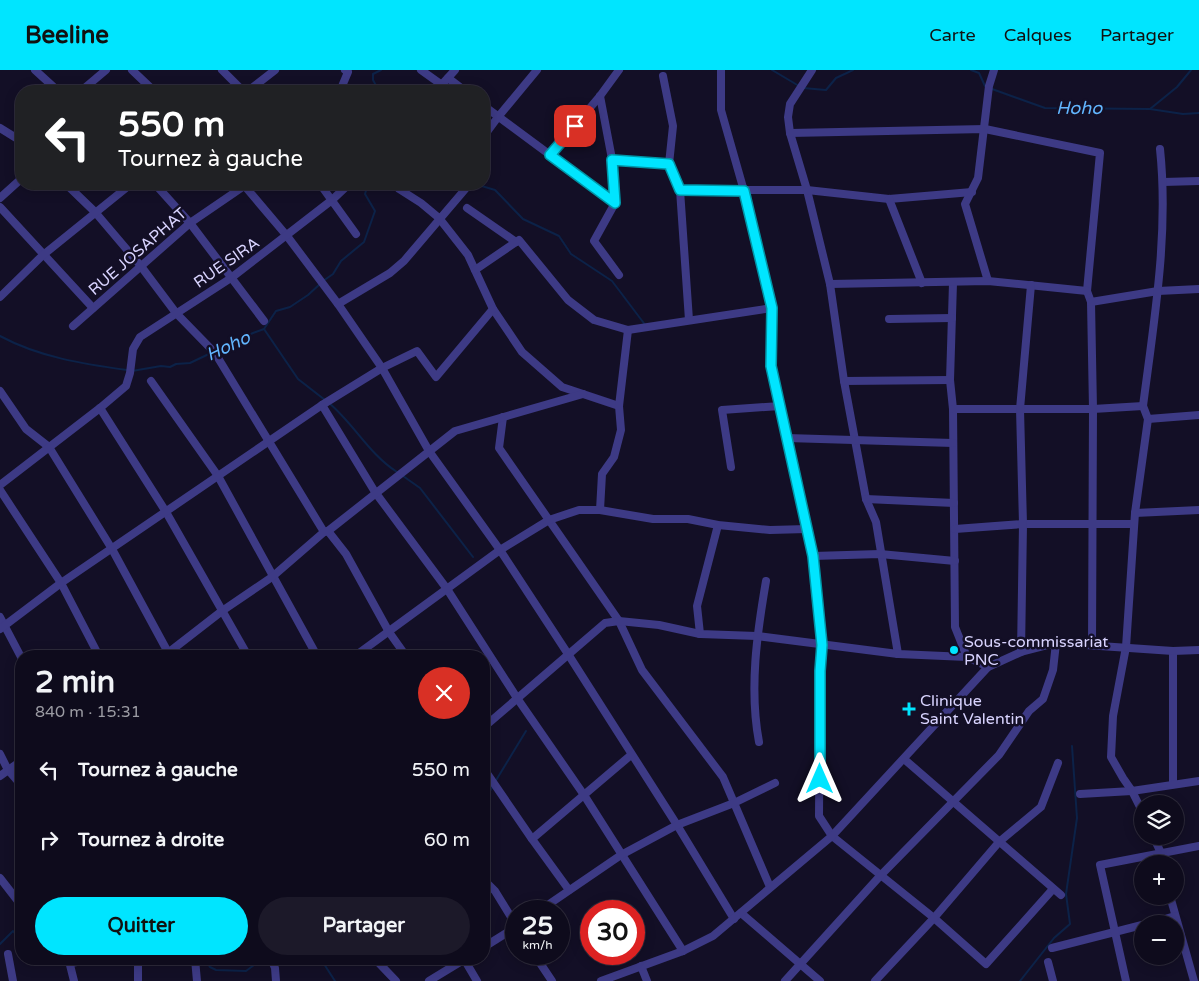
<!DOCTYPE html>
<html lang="fr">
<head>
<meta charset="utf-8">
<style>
	body { margin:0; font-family:"Varela Round",sans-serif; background:#1c1929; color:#f1f3f6; height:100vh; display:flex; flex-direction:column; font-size:19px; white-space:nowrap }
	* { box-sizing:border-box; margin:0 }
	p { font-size:16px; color:#9b9ba3 }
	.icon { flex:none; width:28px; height:28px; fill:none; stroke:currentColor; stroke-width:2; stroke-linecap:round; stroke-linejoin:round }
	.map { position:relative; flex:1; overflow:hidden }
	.drawer { position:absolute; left:15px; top:580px; width:475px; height:315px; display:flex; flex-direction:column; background:#0e0b1c; border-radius:20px; box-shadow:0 2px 12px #0003,0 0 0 1px #2e2b3b }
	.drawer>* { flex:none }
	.hud { position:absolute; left:15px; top:15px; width:475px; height:105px; border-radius:20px; box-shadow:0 2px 12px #0003,0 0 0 1px #2e2b3b; background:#202124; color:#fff; overflow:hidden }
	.tools { position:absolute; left:1134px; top:725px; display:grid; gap:10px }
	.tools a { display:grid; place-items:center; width:50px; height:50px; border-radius:50%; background:#0e0b1c; box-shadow:0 2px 12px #0003,0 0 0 1px #2e2b3b; font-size:25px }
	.speed { position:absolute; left:505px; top:830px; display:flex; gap:10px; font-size:25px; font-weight:700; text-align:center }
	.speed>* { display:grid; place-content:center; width:65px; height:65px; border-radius:50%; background:#0e0b1c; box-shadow:0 2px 12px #0003,0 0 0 1px #2e2b3b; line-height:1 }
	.speed small { font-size:12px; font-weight:400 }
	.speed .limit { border:8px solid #d22; background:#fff; color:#111 }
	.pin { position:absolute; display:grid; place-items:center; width:42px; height:42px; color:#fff; margin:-21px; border-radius:10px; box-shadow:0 2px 8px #0006 }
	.me { position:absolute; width:55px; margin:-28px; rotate:0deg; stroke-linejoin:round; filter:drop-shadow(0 0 4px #0008) }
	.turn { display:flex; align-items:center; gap:18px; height:105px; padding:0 20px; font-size:22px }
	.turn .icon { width:65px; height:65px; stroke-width:2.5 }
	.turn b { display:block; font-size:35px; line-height:42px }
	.round { display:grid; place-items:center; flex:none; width:52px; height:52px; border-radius:26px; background:#1c1929 }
	.summary { display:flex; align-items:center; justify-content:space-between; height:85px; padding:0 20px }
	h1 { font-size:30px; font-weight:800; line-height:38px }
	.cta { display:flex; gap:10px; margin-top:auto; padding:10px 20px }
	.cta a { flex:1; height:58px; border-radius:30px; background:#00e5ff; color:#111; font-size:20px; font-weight:800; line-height:58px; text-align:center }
	.cta a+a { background:#1c1929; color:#f1f3f6 }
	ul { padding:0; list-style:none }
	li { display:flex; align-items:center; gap:15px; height:70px; padding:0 20px }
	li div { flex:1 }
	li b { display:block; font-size:19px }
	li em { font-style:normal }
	header { display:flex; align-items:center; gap:30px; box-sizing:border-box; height:70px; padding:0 25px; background:#00e5ff; color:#111 }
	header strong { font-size:24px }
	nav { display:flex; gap:28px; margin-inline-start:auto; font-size:18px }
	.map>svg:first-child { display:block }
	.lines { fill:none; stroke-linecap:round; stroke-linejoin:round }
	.stream { stroke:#0c2248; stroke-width:2 }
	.minor { stroke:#3d3a85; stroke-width:8 }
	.route-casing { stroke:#0095a6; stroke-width:12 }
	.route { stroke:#00e5ff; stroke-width:9 }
	.poi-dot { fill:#00e5ff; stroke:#130f26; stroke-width:2 }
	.labels { text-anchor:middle; stroke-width:5; stroke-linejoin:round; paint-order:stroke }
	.street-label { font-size:16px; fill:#d9d4ff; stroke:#130f26 }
	.poi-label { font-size:16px; fill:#d9d4ff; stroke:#130f26; text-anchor:start }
	.water-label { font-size:18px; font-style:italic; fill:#62b6ff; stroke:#130f26 }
</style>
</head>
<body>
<header>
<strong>Beeline</strong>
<nav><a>Carte</a><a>Calques</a><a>Partager</a></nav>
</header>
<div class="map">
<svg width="1199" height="911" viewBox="0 0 1199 911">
	<rect width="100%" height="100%" fill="#130f26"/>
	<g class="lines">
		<!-- stream -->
		<g class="stream">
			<path d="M772,0l27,16"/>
			<path d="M971,0l8,3 6,13"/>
			<path d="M803,18l23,2 10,-12 17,-8"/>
			<path d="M992,19l53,19 105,1 33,5 16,-1"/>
			<path d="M379,21l-6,-11v-6l8,-4"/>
			<path d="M1150,39l27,-22 14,-17"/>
			<path d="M475,114l20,6 28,29 36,17 12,18 41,27 34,45"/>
			<path d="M323,211l10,-7 8,-13 23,-19 11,-31 -10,-17 3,-10"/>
			<path d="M264,259l34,50 27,21"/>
			<path d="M0,266c39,21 83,28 127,34"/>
			<path d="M217,280l36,-17 11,-4 12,-18 14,-4 18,-12 12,-11"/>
			<path d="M132,301l29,-5 9,1 6,-3 14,-1 21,-10"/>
			<path d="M329,333c25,21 40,51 68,69"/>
			<path d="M403,406l17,12 53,69"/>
			<path d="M495,712l31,-51"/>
			<path d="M484,731l9,-15"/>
			<path d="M0,874l13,-13 4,5 4,2"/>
			<path d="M205,889l5,8 6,3 30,1 16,-12"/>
			<path d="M319,889l5,5 11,17"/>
			<path d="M1020,911l34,-43 16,-14 -4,-30 11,-76 -5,-72"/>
		</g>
		<!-- minor -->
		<g class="minor">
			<path d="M35,0l23,21"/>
			<path d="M132,0l22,21"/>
			<path d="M222,0l21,21"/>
			<path d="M421,0l21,15"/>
			<path d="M721,0v40l23,81 28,117 -1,58 42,190 9,89 -2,26 -1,145 13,20 102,82 52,46 67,-75"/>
			<path d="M812,0l-22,34 -2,13 2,16 17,57 23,94 14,97 22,118 10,23 22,132"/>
			<path d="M663,6l10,50 -4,38 11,26h127l82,9 83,-7"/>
			<path d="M448,8l17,13"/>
			<path d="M81,21l25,-21"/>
			<path d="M248,21l27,-21"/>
			<path d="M340,21l8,-19 -3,-2"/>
			<path d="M436,21l19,-21"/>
			<path d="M600,26l12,63 3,44 -21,38 25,34"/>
			<path d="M484,36l131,97"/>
			<path d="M0,58l21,13"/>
			<path d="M790,63l195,-4 115,24 -13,138 4,11 2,107 -1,236"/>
			<path d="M484,66l14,-19 39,-47"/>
			<path d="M550,85l50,-59 19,-26"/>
			<path d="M612,89l57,5"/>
			<path d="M1163,112l36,-1"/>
			<path d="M66,114l29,28 45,53 36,48 39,40 109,179"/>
			<path d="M155,114l35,39 74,98"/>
			<path d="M243,114l44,52 51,68 44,64 47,83 71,99 68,104 109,171 57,94"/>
			<path d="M320,114l36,50"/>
			<path d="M395,114l4,5 22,14 18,15 29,37 25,54 29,43 40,35 57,19"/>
			<path d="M680,120l9,130"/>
			<path d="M0,128l21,-19"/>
			<path d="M889,129l33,84"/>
			<path d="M0,137l93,101"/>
			<path d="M467,138l49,34"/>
			<path d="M475,200l44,-30 49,60 26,20 34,10 144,-22"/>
			<path d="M988,211l-23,-77 13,-26 11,-92 5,-16"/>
			<path d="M953,213l-3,97 3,29 2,218 12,30"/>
			<path d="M830,214l158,-3 99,10"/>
			<path d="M0,227l43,-42 88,-71"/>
			<path d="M1091,232l67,-11 41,-2"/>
			<path d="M338,234l52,-31 14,-12 63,-74"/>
			<path d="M889,249l63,-1"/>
			<path d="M73,256l117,-103 57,-39"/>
			<path d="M151,311l67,95 99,180"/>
			<path d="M844,311l106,-1"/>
			<path d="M0,321l26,38 23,18 63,102 58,107"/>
			<path d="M322,335l53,87 72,97 70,109 67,97 99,156"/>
			<path d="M100,338l66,104 82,144"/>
			<path d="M953,339h140l50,-3"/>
			<path d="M503,347l-4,31 120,173 23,49 81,107 47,110"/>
			<path d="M1148,349l51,-4"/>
			<path d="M787,368l166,5"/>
			<path d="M731,397l-9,-57 58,-4"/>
			<path d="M0,415l100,-77 26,-22 4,-13 3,-24 7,-12 91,-59 101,-78 17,-16"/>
			<path d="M0,420l61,93 38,73"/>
			<path d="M866,429l88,4"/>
			<path d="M600,440l2,-36 12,-17 7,-27 -2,-24 9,-76"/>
			<path d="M1135,443l64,-3"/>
			<path d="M955,459l68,-5h111"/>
			<path d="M328,461l18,23 43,78 17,24"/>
			<path d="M813,486l67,-2 75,7"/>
			<path d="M0,547l21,40"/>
			<path d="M0,559l61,-46 261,-178 60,-37 35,-17 19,26 57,-68"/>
			<path d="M700,564l-3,-28 21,-81"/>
			<path d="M1173,581v132"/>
			<path d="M1021,582l2,-128 -3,-115 11,-124"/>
			<path d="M164,586l58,-45 50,-34 52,-45 4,-1 127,-100 128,-37"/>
			<path d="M355,586l145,-106 49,-30 30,-10h21l53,9h35l30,6 52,5 37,-1"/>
			<path d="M484,657l121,-104 14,-2 40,4 41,9 57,2 141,18 69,3 21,10"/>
			<path d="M759,672c-10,-53 -2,-109 7,-161"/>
			<path d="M0,684l8,16 13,15"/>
			<path d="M904,689l157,136"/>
			<path d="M484,699l48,70 37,51"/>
			<path d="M0,706l21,-15"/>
			<path d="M1080,724l52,-3 67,-10"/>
			<path d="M1142,741l-10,-20 -9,-13 -12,-21 2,-41 13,-69 9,-134 13,-94 -5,-13c11,-85 26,-172 17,-257"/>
			<path d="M1153,766l8,17 2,11"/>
			<path d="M532,769l99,-84"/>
			<path d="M0,808l21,27"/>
			<path d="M484,810l11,11 21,34"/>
			<path d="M1170,826l24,85"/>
			<path d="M539,841l82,-56 56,-30 57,-22 41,-20"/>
			<path d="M741,843l79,68"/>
			<path d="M1148,854l27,-8"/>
			<path d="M484,877l32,-20"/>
			<path d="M1052,878l90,-23"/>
			<path d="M8,884l5,27"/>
			<path d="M534,884l18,27"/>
			<path d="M138,889v22"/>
			<path d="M195,889l2,22"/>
			<path d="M271,889l4,9 1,13"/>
			<path d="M375,889l21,22"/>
			<path d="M464,889l13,22"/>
			<path d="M69,891l5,20"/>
			<path d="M1048,892l5,19"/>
			<path d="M71,893l23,-4"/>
			<path d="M641,896l6,15"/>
			<path d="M429,911l36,-22"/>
			<path d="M601,911l82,-30 30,-15 119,-100 156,-169 33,-15 35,-9 117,8 26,-1"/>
			<path d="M785,911l95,-105 119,-121 30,-44 14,-12 10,-29 3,-27"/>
			<path d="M875,911l59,-63 65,-76 42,-35 17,-44"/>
			<path d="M1126,911l-26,-116 99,-19"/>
		</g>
	</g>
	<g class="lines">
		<!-- route casing -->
		<g class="route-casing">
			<path id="route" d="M575,56l-25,29 65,48 -3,-43 57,4 11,26 64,1 28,117 -1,58 42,190 9,89 -2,26v108"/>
		</g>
		<!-- route -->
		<use href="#route" class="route"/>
	</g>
	<!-- markers -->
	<g class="poi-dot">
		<circle cx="954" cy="580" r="5"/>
		<path d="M906.5 631.5h5v5h5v5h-5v5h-5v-5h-5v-5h5z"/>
	</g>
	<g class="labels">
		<!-- street labels -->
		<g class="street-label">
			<text transform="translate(137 181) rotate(-41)" y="6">RUE JOSAPHAT</text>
			<text transform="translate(226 192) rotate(-35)" y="6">RUE SIRA</text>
		</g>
		<!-- poi labels -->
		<g class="poi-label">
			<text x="964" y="577">Sous-commissariat<tspan x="964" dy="18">PNC</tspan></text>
			<text x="920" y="636">Clinique<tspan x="920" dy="18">Saint Valentin</tspan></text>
		</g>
		<!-- water labels -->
		<g class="water-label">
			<text x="1079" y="44">Hoho</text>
			<text transform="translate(228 276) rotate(-25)" y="6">Hoho</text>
		</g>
	</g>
</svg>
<div class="tools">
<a><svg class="icon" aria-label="layers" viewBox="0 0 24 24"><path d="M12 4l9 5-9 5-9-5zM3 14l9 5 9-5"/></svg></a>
<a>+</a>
<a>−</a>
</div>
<div class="speed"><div>25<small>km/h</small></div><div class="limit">30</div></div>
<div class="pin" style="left:575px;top:56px;background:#d93025"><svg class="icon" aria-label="arrive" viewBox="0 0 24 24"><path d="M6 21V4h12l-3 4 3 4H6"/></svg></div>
<svg class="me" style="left:820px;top:709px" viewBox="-20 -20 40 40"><path d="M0-17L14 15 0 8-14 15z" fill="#00e5ff" stroke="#fff" stroke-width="4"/></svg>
<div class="hud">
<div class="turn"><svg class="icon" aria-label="left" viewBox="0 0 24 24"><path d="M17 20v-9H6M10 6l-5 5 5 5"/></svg><div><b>550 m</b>Tournez à gauche</div></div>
</div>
<section class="drawer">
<div class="summary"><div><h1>2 min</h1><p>840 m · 15:31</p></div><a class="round" style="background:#d93025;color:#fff"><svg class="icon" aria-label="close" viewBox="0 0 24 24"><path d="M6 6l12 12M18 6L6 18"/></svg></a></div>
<ul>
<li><svg class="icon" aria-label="left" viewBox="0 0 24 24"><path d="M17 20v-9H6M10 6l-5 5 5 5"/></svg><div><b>Tournez à gauche</b></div><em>550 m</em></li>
<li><svg class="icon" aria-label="right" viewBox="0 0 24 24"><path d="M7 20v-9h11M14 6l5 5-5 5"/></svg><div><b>Tournez à droite</b></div><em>60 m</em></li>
</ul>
<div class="cta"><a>Quitter</a><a>Partager</a></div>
</section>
</div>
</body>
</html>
